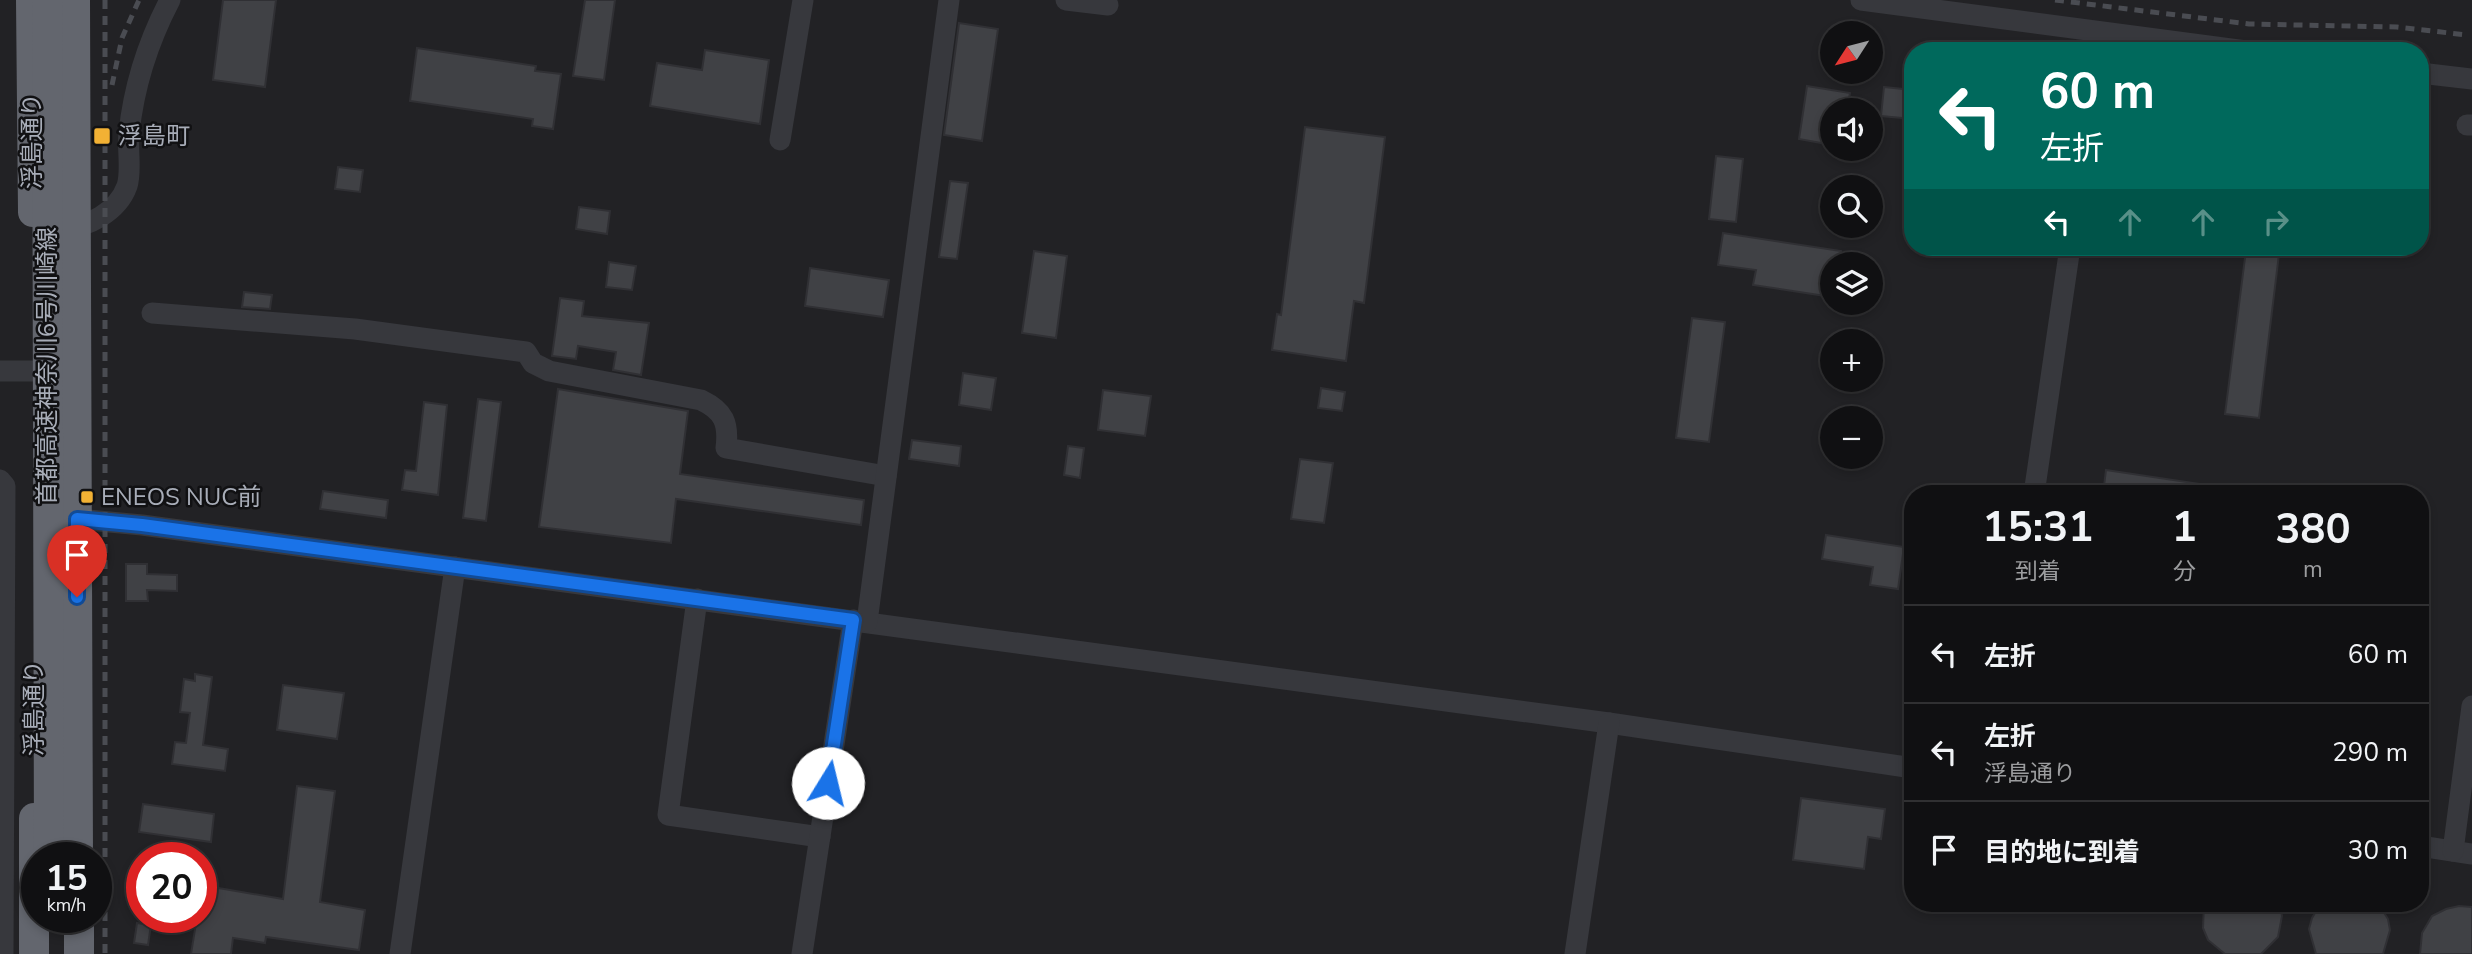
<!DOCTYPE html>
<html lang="ja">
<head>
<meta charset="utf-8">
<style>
	body { margin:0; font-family:"Nunito Sans","Noto Sans JP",sans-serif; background:#19191b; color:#f1f3f6; height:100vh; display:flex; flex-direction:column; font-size:26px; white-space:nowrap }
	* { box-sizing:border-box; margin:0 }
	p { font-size:23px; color:#9c9d9f }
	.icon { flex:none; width:38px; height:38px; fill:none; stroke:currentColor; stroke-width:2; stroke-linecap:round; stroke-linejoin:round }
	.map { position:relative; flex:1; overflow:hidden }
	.details { position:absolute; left:1904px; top:485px; width:525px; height:427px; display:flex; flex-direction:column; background:#101012; border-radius:28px; box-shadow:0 4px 10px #0003,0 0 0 2px #303032 }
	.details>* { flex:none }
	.banner { position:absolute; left:1904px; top:42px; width:525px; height:214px; border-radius:28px; box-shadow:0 4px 10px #0003,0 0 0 2px #303032; background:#00695c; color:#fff; overflow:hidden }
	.needle { width:46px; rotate:234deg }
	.controls { position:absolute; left:1820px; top:21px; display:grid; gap:14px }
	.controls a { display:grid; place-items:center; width:63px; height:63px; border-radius:50%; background:#101012; box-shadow:0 4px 10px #0003,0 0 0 2px #303032; font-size:35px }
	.speed { position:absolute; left:21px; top:842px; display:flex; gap:14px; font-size:35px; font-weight:700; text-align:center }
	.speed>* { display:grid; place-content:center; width:91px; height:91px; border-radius:50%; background:#101012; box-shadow:0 4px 10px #0003,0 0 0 2px #303032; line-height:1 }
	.speed small { font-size:18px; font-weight:400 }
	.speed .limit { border:10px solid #d22; background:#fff; color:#111 }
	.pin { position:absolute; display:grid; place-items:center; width:60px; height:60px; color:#fff; margin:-72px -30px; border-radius:50% 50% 50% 0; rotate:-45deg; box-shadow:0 0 7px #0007 }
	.pin .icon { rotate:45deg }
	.me { position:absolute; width:77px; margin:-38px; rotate:9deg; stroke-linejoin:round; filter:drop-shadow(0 0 5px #0008) }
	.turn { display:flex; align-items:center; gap:24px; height:147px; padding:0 21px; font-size:32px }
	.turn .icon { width:91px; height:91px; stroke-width:2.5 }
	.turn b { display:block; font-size:49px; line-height:60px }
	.lanes { display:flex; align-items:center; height:66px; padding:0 21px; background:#0003; justify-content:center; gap:35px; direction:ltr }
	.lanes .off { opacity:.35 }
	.eta { display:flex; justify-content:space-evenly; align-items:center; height:119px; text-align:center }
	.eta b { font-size:42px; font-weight:700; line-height:49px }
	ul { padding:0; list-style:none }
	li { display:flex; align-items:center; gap:21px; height:98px; padding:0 21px; border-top:2px solid #303032 }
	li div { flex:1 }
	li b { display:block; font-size:26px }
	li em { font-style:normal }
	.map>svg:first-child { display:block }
	.built { fill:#222225; fill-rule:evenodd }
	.building { fill:#404145; stroke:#303034; stroke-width:2 }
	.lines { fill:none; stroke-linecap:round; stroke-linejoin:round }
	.minor { stroke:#37383d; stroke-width:21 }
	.highway { stroke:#63666e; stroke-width:30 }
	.rail { stroke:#4a4c52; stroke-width:5; stroke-dasharray:9 7; stroke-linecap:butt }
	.highway-bridge { stroke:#63666e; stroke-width:30 }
	.route-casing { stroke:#114b97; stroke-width:18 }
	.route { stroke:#1a73e8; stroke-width:12 }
	.poi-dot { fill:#f2b134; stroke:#111113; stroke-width:2.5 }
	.labels { text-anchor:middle; stroke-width:5; stroke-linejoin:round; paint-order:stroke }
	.poi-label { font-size:24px; fill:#a8adb8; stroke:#111113; text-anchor:start }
	.street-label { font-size:24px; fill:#a8adb8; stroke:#111113 }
</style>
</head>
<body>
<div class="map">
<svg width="2472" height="954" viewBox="0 0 2472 954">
	<rect width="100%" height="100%" fill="#161618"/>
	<!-- built -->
	<path class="built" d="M0,0h2472v954h-2472zM1832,33h39v39h-39zM1913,51h507v196h-507zM1832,110h39v39h-39zM1832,187h39v39h-39zM1832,264h39v39h-39zM1832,341h39v39h-39zM1832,418h39v39h-39zM1913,494h507v409h-507zM37,858h59v59h-59zM142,858h59v59h-59z"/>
	<!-- building -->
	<g class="building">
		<path d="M223,0h53l-11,87 -52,-7z"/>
		<path d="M585,0h30l-11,80 -31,-4z"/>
		<path d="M959,23l39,6 -16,112 -38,-6z"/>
		<path d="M417,48l119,18 -1,5 26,3 -8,55 -21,-3 1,-7 -123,-18z"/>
		<path d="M705,50l64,10 -9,64 -110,-18 7,-43 45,7z"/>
		<path d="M1807,86l43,7 -3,17h-15v35l-33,-6z"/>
		<path d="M1884,87l29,3v29l-32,-3z"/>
		<path d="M1305,127l80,10 -21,166 -10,-2 -8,60 -74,-11 5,-36 4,1z"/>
		<path d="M1716,156l27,3 -7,63 -27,-3z"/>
		<path d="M338,167l25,3 -3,22 -25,-3z"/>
		<path d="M950,181l18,2 -11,76 -18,-2z"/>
		<path d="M579,207l31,4 -3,23 -31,-5z"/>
		<path d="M1723,233l118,18 -2,13h-7v33l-79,-12 3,-15 -38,-5z"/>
		<path d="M2246,250l33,4 -20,164 -34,-4z"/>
		<path d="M1034,251l33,5 -11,82 -34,-5z"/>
		<path d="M609,262l27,4 -4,24 -26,-3z"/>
		<path d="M810,268l79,12 -6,37 -78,-11z"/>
		<path d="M244,292l28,3 -2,14 -28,-2z"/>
		<path d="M560,298l24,3 -2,15 67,7 -8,52 -28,-5 3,-18 -38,-6 -2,13 -24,-3z"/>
		<path d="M1692,318l33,4 -16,120 -33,-4z"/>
		<path d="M963,373l33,5 -5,32 -32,-5z"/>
		<path d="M1321,388l24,4 -3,19 -24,-3z"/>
		<path d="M558,389l130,22 -8,63 184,26 -3,25 -185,-26 -5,44 -132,-16z"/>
		<path d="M1103,390l48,6 -6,40 -47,-6z"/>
		<path d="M478,399l23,3 -15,119 -23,-3z"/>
		<path d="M424,402l23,3 -9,90 -36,-5 3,-20 11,1z"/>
		<path d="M912,440l49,6 -2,20 -50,-7z"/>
		<path d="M1068,446l16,2 -4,30 -16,-3z"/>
		<path d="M1300,459l33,4 -9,60 -33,-4z"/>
		<path d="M2106,470l101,15v9h-104z"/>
		<path d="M323,491l65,9 -2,18 -66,-9z"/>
		<path d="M1826,535l78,12 -6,42 -28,-4 3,-18 -51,-8z"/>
		<path d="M126,564h21v10l30,1v16l-30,-1 1,11h-22z"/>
		<path d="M195,674l17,3 -9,68 25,4 -3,22 -53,-7 3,-22 11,1 4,-30 -10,-1 4,-33 11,2z"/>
		<path d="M283,685l61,8 -7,46 -60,-9z"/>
		<path d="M297,786l38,5 -15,111 45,8 -6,40 -93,-13 -1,6 -32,-5 -2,16h-40l6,-37h4v-32l82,14z"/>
		<path d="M1801,798l84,11 -4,30 -13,-2 -4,32 -71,-9z"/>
		<path d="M143,804l71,10 -3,28 -72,-10z"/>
		<path d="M2204,903h76l2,13 -4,21 -17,17h-36l-17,-14 -5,-12z"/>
		<path d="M2321,903h57l10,16 2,11 -7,24h-67l-7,-25 3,-11z"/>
		<path d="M2459,906l13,1v47h-52l2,-21 10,-17 14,-7z"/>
		<path d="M137,923l14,2 -3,20 -14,-2z"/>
	</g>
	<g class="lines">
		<!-- minor -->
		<g class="minor">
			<path d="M1066,0l42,5"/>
			<path d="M1861,0l385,51"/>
			<path d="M2420,73l52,6"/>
			<path d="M2467,125h5"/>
			<path d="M780,140l23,-140"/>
			<path d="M63,228c25,0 55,-17 64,-42 5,-15 0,-37 2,-53 5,-48 19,-91 41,-133"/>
			<path d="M152,313l203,16 171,23 7,11 16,8 152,29c23,11 28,23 25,48l160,28"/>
			<path d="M0,371h34"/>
			<path d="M0,480l5,6 -2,468"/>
			<path d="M2034,494l36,-247"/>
			<path d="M77,519l65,6 1467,198 304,45"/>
			<path d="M697,599l-29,216 152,22"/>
			<path d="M867,622l82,-622"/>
			<path d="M2420,846l52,8"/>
			<path d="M2453,851l19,-145"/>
			<path d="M400,954l55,-387"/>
			<path d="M802,954l51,-334"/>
			<path d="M1575,954l34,-231"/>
		</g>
		<!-- highway -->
		<g class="highway">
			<path d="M31,0l2,212"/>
			<path d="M75,0l3,858"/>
			<path d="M34,818v136"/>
			<path d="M79,917v37"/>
		</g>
		<!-- rail -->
		<g class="rail">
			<path d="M105,0v954"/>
			<path d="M2055,0l194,24 148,3 70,8"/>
			<path d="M112,85l10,-47 17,-38"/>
		</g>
		<!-- highway-bridge -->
		<path class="highway-bridge" d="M47,0l2,858"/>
	</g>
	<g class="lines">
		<!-- route casing -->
		<g class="route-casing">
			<path id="route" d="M77,597v-78l65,6 711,95 -25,163"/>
		</g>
		<!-- route -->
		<use href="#route" class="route"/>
	</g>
	<!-- markers -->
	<g class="poi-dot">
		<rect x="93" y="127" width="18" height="18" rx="3.5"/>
		<rect x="80" y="490" width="14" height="14" rx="3.5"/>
	</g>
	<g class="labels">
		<!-- poi labels -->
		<g class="poi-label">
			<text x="118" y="144">浮島町</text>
			<text x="101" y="505">ENEOS NUC前</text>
		</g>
		<!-- street labels -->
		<g class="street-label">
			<text transform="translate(32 141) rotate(-90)" y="8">浮島通り</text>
			<text transform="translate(47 366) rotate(-90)" y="8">首都高速神奈川6号川崎線</text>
			<text transform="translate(34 708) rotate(-90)" y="8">浮島通り</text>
		</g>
	</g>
</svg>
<div class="controls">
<a><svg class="needle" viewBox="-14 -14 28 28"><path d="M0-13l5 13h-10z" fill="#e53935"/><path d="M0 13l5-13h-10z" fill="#9c9d9f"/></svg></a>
<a><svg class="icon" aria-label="sound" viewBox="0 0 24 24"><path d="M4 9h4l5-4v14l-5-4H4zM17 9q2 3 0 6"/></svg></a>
<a><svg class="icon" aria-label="search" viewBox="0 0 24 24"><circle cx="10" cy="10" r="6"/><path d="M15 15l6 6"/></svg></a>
<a><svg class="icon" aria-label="layers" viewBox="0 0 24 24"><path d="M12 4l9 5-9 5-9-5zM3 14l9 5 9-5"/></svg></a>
<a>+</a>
<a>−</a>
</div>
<div class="speed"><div>15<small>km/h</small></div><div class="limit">20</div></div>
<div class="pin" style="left:77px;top:597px;background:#d93025"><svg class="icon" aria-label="arrive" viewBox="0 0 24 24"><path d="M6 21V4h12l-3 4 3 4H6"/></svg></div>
<svg class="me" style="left:828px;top:783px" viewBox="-20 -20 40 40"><circle r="19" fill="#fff"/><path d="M0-13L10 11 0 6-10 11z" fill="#1a73e8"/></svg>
<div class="banner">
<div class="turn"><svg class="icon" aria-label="left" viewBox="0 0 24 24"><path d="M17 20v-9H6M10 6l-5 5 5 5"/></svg><div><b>60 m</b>左折</div></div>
<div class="lanes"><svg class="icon" aria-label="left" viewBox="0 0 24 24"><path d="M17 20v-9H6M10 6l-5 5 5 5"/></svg><svg class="icon off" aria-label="ahead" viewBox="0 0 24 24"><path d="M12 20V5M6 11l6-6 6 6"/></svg><svg class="icon off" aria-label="ahead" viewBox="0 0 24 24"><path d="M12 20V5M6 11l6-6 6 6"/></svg><svg class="icon off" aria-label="right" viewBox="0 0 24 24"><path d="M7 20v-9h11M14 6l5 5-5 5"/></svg></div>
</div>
<section class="details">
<div class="eta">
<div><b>15:31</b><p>到着</p></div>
<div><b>1</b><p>分</p></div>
<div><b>380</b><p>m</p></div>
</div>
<ul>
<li><svg class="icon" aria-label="left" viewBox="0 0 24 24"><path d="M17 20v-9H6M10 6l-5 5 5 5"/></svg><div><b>左折</b></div><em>60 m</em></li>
<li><svg class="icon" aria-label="left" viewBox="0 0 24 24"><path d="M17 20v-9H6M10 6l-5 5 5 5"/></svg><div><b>左折</b><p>浮島通り</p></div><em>290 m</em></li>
<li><svg class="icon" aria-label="arrive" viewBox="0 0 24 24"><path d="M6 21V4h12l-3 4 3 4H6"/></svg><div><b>目的地に到着</b></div><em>30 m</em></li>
</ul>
</section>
</div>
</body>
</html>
